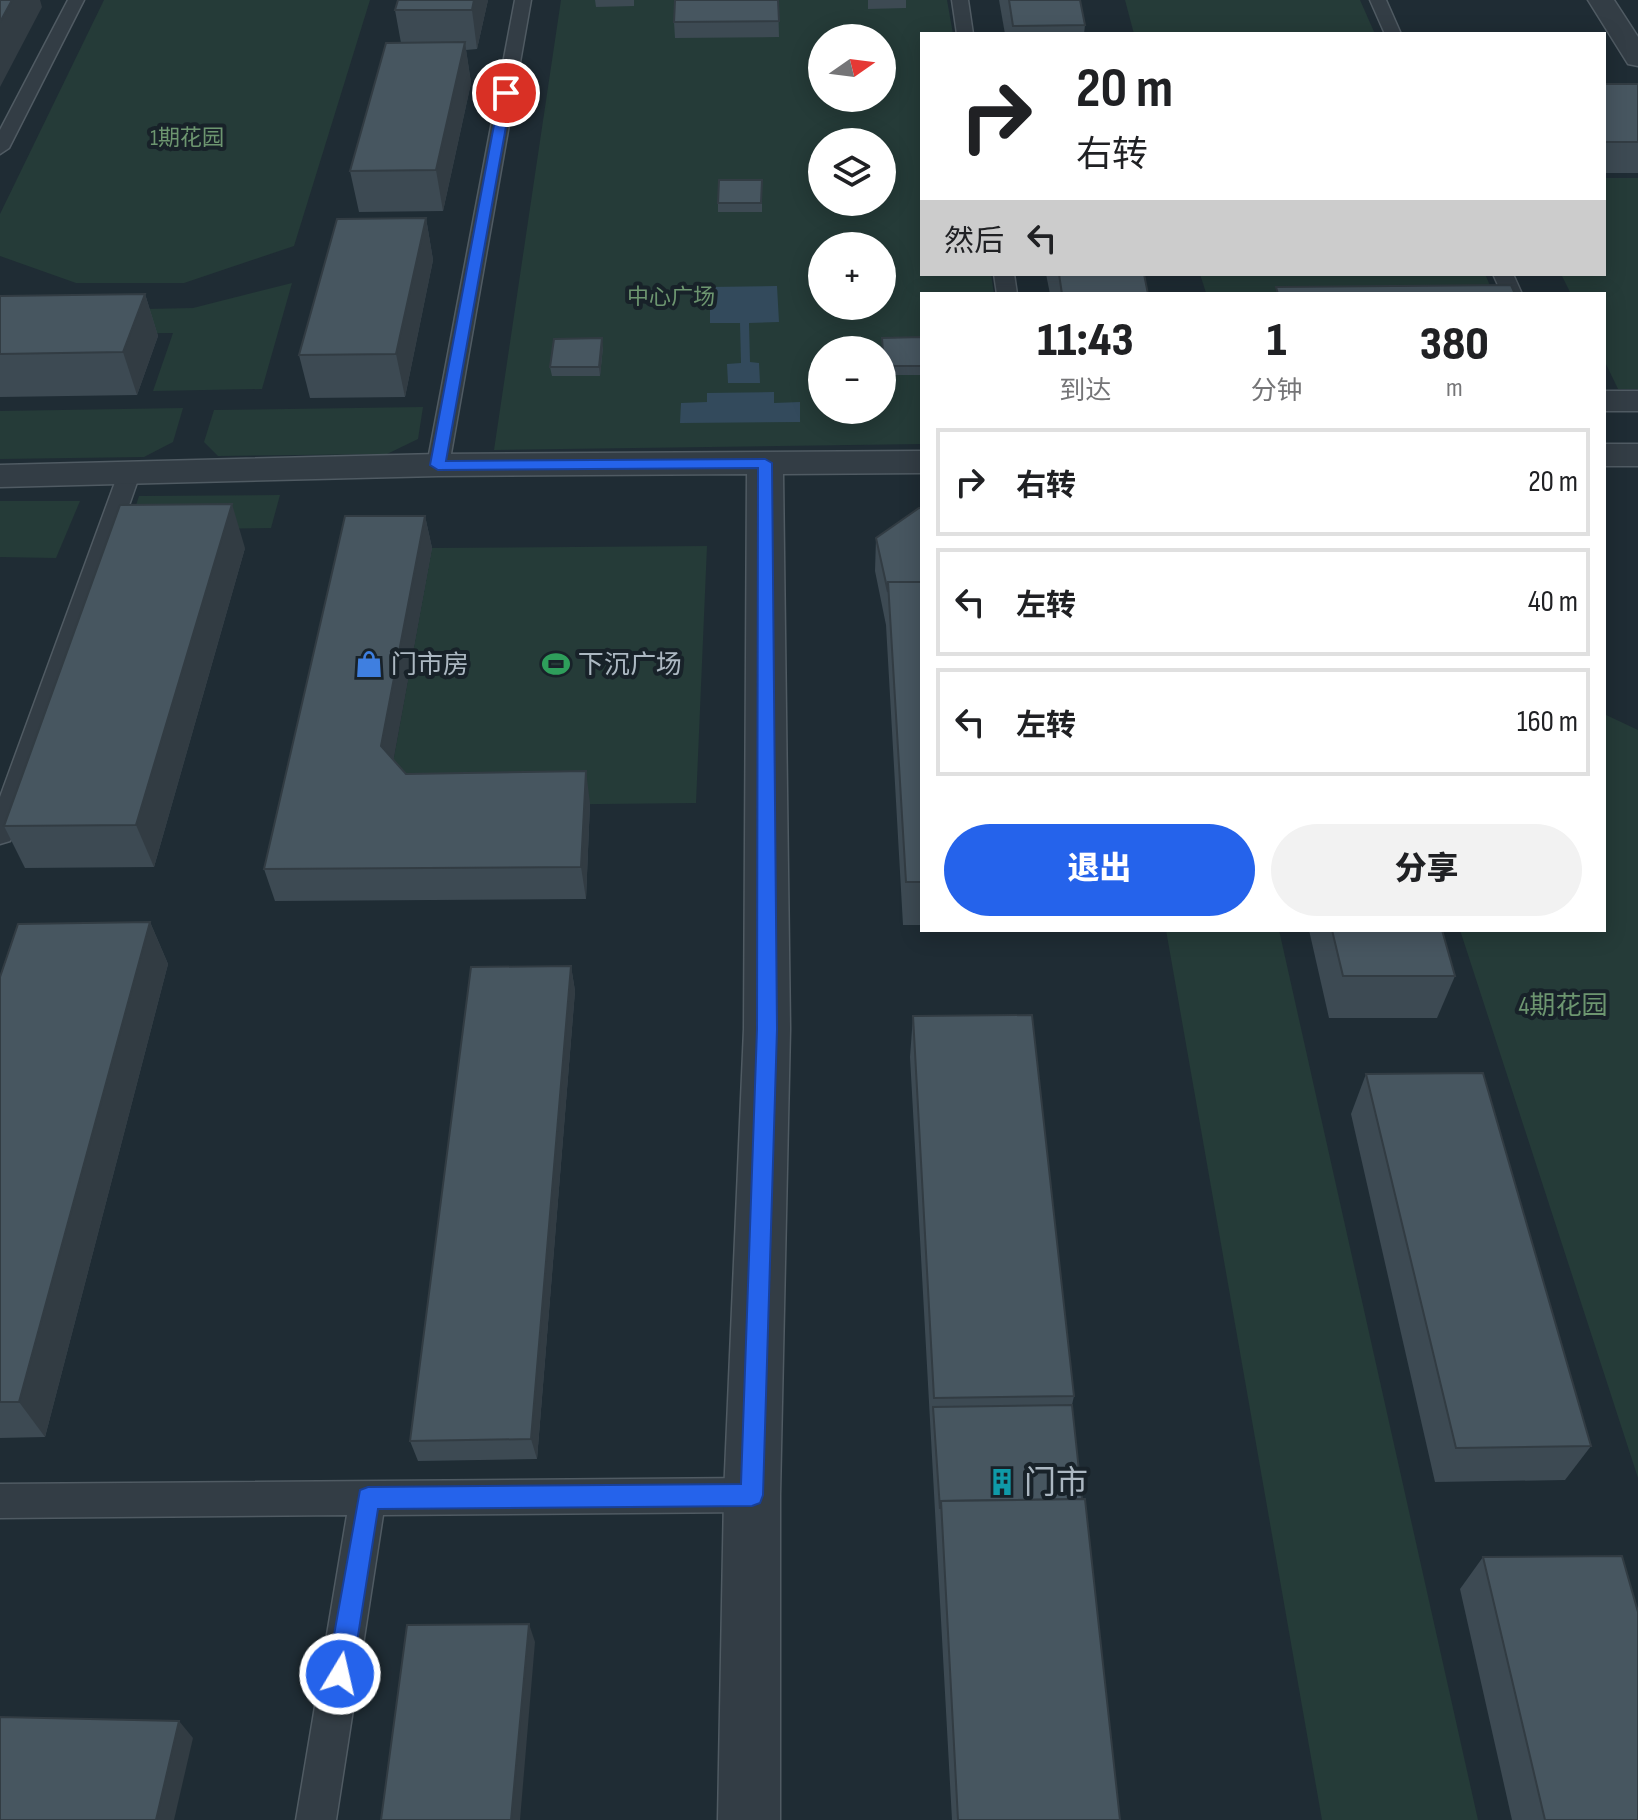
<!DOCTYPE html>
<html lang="zh">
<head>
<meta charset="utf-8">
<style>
	body { margin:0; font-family:"Sofia Sans Condensed","Noto Sans SC",sans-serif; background:#f2f2f2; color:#202124; height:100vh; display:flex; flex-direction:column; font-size:30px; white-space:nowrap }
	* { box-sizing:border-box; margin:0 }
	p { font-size:26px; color:#757577 }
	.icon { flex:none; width:44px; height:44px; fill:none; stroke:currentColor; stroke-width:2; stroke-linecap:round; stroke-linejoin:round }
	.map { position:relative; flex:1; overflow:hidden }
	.drawer { position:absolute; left:920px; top:292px; width:686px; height:640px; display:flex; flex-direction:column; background:#fff; border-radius:0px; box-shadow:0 4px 20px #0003 }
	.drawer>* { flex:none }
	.hud { position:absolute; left:920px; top:32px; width:686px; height:244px; border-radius:0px; box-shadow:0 4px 20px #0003; background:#fff; color:#202124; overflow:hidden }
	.needle { width:52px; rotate:76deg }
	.fabs { position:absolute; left:808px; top:24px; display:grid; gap:16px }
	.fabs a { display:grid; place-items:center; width:88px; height:88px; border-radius:50%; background:#fff; box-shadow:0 4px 20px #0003; font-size:40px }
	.pin { position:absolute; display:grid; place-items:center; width:68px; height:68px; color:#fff; margin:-34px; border:4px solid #fff; border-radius:50%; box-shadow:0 2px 8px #0007 }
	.me { position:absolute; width:88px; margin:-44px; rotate:9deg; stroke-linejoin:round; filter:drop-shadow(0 0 6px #0008) }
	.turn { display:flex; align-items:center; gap:28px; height:168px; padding:0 24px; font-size:36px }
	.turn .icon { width:104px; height:104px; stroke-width:2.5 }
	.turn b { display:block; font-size:56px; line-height:68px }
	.then { display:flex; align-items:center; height:76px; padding:0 24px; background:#0003; gap:16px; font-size:30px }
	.eta { display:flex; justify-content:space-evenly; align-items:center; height:136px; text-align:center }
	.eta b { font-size:48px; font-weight:800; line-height:56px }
	.cta { display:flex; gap:16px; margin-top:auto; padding:16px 24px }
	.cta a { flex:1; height:92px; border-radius:48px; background:#2563eb; color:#fff; font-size:32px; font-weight:800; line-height:92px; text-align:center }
	.cta a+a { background:#f2f2f2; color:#202124 }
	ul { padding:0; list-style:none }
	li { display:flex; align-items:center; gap:24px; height:108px; margin:0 16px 12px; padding:0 8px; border:4px solid #e0e0e0; border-radius:0px }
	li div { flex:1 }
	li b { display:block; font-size:30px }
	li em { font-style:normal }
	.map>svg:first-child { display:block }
	.green { fill:#253b38; fill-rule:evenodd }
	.water { fill:#334a5c }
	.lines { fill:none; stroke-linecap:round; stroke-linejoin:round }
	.lane-casing { stroke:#505b63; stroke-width:3 }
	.street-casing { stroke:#505b63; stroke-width:3 }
	.lane { fill:#333d45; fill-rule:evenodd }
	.street { fill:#333d45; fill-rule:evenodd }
	.wall { fill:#3d4a53 }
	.shaded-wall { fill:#323c43 }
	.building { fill:#475660; stroke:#323c43; stroke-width:2 }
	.route { fill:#2563eb; stroke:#184099; stroke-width:2 }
	.labels { text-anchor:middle; stroke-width:8; stroke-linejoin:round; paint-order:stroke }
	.far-park-label { font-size:22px; fill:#6d9670; stroke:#182229 }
	.poi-label { font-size:26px; fill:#acb8c2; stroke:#182229; text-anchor:start }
	.park-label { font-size:26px; fill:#6d9670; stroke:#182229 }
	.near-poi-label { font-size:32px; fill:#acb8c2; stroke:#182229; text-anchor:start }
</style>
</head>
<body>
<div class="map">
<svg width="1638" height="1820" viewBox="0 0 1638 1820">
	<rect width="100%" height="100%" fill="#1f2c34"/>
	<!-- green -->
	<g class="green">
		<path d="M104,0h266l-76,246 -110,37h-108l-76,-27v-42z"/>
		<path d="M561,0h386l6,34h-31v240h69l3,20h-72v150l-428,6zM822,38h60v60h-60zM822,142h60v60h-60zM822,246h60v60h-60zM822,350h60v60h-60z"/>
		<path d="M1125,0h235l15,34h-241z"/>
		<path d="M1604,178h34v211h-20l-14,-29v-66h-33l-10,-20h43z"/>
		<path d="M1200,274h285l7,16 -286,3z"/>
		<path d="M292,283l-30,106 -109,2 20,-58 -173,1v-39l48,16 145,-3z"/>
		<path d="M423,407l-5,32 -31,15 -169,2 -14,-14 10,-32z"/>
		<path d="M183,408l-10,34 -29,15 -144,2v-48z"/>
		<path d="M280,495l-9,33 -143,2 11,-34z"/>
		<path d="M0,501h80l-24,57 -56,-1z"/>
		<path d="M707,546l-11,257 -282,3 -24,-27 42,-231z"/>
		<path d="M1604,714l34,16v748l-178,-548h144z"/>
		<path d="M1166,930h113l199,890h-156z"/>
	</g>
	<!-- water -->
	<g class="water">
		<path d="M777,286l2,36 -30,1 1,39 9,1 1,20h-32l-1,-19 14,-1 -1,-40h-30v-36z"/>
		<path d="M774,392v11l26,-1v20l-120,1 1,-20 26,-1v-9z"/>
	</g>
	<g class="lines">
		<!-- lane casing -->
		<g class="lane-casing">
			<g id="lane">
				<path d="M68,0h16l-75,148 -9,6v-24z"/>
				<path d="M515,0h16l-82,465 -3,5h-16l-3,-5z"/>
				<path d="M952,0h16l5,34h-16z"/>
				<path d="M1370,0h16l15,34h-16z"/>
				<path d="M994,274h20l3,20h-20z"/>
				<path d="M1493,274h20l9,20h-20z"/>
				<path d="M129,467l8,2 3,5 -126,360 -4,7 -10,3v-47l118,-323 3,-5z"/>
				<path d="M752,1478l13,5 5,12 -5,12 -13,5 -369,3 -47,305h-40l51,-305 -347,3v-34z"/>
			</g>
		</g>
		<!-- street casing -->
		<g class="street-casing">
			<g id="street">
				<path d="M1588,0h26l24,37v29l-10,-2z"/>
				<rect x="1604" y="391" width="34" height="20"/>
				<rect x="1604" y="444" width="34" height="22"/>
				<path d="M922,451v22l-139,1 7,555 -10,466v325h-62l6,-325 20,-466 3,-555 -309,2 -438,11v-22l438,-11z"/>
			</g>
		</g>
		<!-- lane -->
		<use href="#lane" class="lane"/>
		<!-- street -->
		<use href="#street" class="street"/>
	</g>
	<!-- wall -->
	<g class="wall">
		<path d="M488,0l-11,49 -11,1 5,33 -28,128 -84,1 -9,-41 51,-128 -6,-33z"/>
		<path d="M595,0h39v6l-38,1z"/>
		<path d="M778,0l1,37 -104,1 -1,-16z"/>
		<path d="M868,0h38v8l-38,1z"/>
		<path d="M999,0h81l5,25 -1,9h-79z"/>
		<rect x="1604" y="84" width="34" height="89"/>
		<path d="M762,180v32h-44v-9z"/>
		<path d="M426,218l7,42 -28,137 -95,1 -11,-43z"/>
		<path d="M1046,274h98l4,20h-98z"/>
		<path d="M145,294l13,42 -21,59 -137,2v-101z"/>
		<path d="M922,337v38h-38l-2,-37z"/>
		<path d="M603,347l-3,29h-48l-2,-9z"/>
		<path d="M922,508v417h-19l-17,-300 -11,-54 1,-33z"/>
		<path d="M425,516l7,32 -39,212 13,14 184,29 -4,96 -311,2 -11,-32z"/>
		<path d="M245,548l-91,319 -129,1 -21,-42z"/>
		<path d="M150,922l18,42 -123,473 -45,1v-461z"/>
		<path d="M1309,930h133l13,46 -18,42h-108z"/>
		<path d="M571,966l4,25 -38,468 -119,2 -8,-20z"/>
		<path d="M913,1016l161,380 -2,9 10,94 38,321h-168l-42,-763z"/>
		<path d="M1366,1074l225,372 -26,34 -130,2 -84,-368z"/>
		<path d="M1483,1557l155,263h-126l-52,-231z"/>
	</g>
	<!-- shaded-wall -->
	<g class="shaded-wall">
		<path d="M12,0h28l2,7 -42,80v-65z"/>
		<path d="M474,0h14l-11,49 -5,-39z"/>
		<path d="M465,42l6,41 -28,128 -7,-41z"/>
		<path d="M426,218l7,42 -28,137 -9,-43z"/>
		<path d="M145,294l13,42 -21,59 -14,-43z"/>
		<path d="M602,338l1,9 -3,29 -1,-9z"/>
		<path d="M232,504l13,44 -91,319 -18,-42z"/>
		<path d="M425,516l7,32 -42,231 -9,-33z"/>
		<path d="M586,771l4,32 -4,96 -5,-32z"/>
		<path d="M150,922l18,42 -123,473 -26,-35z"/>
		<path d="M571,966l4,25 -38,468 -6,-20z"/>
		<path d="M529,1624l6,18 -15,178h-9z"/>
		<path d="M179,1721l14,17 -19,82h-18z"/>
	</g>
	<!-- building -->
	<g class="building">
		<path d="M0,0h12l-12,22z"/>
		<path d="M398,0h76l-2,10h-77z"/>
		<path d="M675,0h103l1,21 -105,1z"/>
		<path d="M1009,0h71l5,25 -72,1z"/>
		<path d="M465,42l-29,128 -86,1 36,-128z"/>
		<rect x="1604" y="84" width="34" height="58"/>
		<path d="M719,180h43l-1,23h-43z"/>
		<path d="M426,218l-30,136 -97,1 38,-136z"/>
		<path d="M1059,274h85l4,20h-86z"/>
		<path d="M1511,285l4,9h-237l-2,-7z"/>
		<path d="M145,294l-22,58 -123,2v-58z"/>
		<path d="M922,337v29h-38l-2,-28z"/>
		<path d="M602,338l-3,29h-49l4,-28z"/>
		<path d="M232,504l-96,321 -132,1 116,-321z"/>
		<path d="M919,508h3v74h-34v10l-12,-54z"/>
		<path d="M345,516h80l-44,230 25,28 180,-3 -5,96 -317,2z"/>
		<path d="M888,582h34v300h-16z"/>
		<path d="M150,922l-131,480h-19v-425l18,-53z"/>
		<path d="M1332,930h110l13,46h-112z"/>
		<path d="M571,966l-40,473 -121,2 61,-474z"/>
		<path d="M1032,1015l42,381 -140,2 -21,-382z"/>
		<path d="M1483,1073l108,373 -135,2 -90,-374z"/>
		<path d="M1072,1405l10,94 -141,2 -1,8 -7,-102z"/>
		<path d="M1085,1499l35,321h-162l-17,-319z"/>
		<path d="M1622,1556l16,56v208h-93l-62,-263z"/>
		<path d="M529,1624l-18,196h-130l26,-195z"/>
		<path d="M0,1717l179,4 -23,99h-156z"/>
	</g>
	<!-- route -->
	<path class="route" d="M506,90l6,3 -66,368 319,-2 7,4 5,566 -14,466 -3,8 -8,3 -374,3 -26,165 -4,8 -8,4 -9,-4 -4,-8 33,-184 8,-3 373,-3 16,-455 1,-561 -320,2 -8,-5 70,-372z"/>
	<!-- icons -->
	<defs>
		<g id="shop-bare" transform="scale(2.16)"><path d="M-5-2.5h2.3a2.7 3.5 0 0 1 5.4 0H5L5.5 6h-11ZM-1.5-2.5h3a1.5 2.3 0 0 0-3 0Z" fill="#3f7fe0" stroke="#182229" stroke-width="2.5" paint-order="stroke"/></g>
		<g id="stadium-bare" transform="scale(2.16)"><path d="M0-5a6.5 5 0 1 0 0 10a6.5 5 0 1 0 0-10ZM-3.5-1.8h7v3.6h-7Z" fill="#2e9e5b" stroke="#182229" stroke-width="2.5" paint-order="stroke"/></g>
		<g id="building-bare" transform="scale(2.16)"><path d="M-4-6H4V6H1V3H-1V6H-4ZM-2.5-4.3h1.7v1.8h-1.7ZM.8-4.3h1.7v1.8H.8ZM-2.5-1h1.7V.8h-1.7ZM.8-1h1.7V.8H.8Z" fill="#0f9aa8" stroke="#182229" stroke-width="2.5" paint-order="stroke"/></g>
	</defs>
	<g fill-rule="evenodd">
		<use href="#shop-bare" x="369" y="664"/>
		<use href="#stadium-bare" x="556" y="664"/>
		<use href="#building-bare" x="1002" y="1482"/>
	</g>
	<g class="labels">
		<!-- far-park labels -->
		<g class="far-park-label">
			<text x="187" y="145">1期花园</text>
			<text x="671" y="304">中心广场</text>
		</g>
		<!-- poi labels -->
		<g class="poi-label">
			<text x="391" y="673">门市房</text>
			<text x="578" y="673">下沉广场</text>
		</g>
		<!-- park labels -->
		<g class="park-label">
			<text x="1563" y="1014">4期花园</text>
		</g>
		<!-- near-poi labels -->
		<g class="near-poi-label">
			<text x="1024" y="1493">门市</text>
		</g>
	</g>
</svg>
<div class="fabs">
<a><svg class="needle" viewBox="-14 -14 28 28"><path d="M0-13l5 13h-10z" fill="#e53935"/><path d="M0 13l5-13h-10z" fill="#757577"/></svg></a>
<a><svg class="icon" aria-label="layers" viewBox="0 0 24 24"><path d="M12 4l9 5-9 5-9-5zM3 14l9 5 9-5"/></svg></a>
<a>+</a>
<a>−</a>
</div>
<div class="pin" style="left:506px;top:93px;background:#d93025"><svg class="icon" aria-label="arrive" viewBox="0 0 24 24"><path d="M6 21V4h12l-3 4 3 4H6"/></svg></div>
<svg class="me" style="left:340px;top:1674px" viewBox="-20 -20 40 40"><circle r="17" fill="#2563eb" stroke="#fff" stroke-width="3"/><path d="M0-11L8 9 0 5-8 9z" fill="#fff"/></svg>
<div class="hud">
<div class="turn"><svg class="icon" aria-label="right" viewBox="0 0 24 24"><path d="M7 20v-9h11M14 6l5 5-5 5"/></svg><div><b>20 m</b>右转</div></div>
<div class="then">然后<svg class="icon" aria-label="left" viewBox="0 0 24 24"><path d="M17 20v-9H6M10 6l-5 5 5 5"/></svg></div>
</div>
<section class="drawer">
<div class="eta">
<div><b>11:43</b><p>到达</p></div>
<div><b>1</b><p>分钟</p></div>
<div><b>380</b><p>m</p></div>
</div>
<ul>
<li><svg class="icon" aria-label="right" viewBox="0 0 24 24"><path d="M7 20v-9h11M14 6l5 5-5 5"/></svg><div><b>右转</b></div><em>20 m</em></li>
<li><svg class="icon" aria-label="left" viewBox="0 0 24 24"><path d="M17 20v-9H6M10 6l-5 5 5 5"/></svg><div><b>左转</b></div><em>40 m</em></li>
<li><svg class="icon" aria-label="left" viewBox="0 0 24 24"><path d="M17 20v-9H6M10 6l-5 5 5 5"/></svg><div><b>左转</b></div><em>160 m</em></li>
</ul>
<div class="cta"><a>退出</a><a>分享</a></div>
</section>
</div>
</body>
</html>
